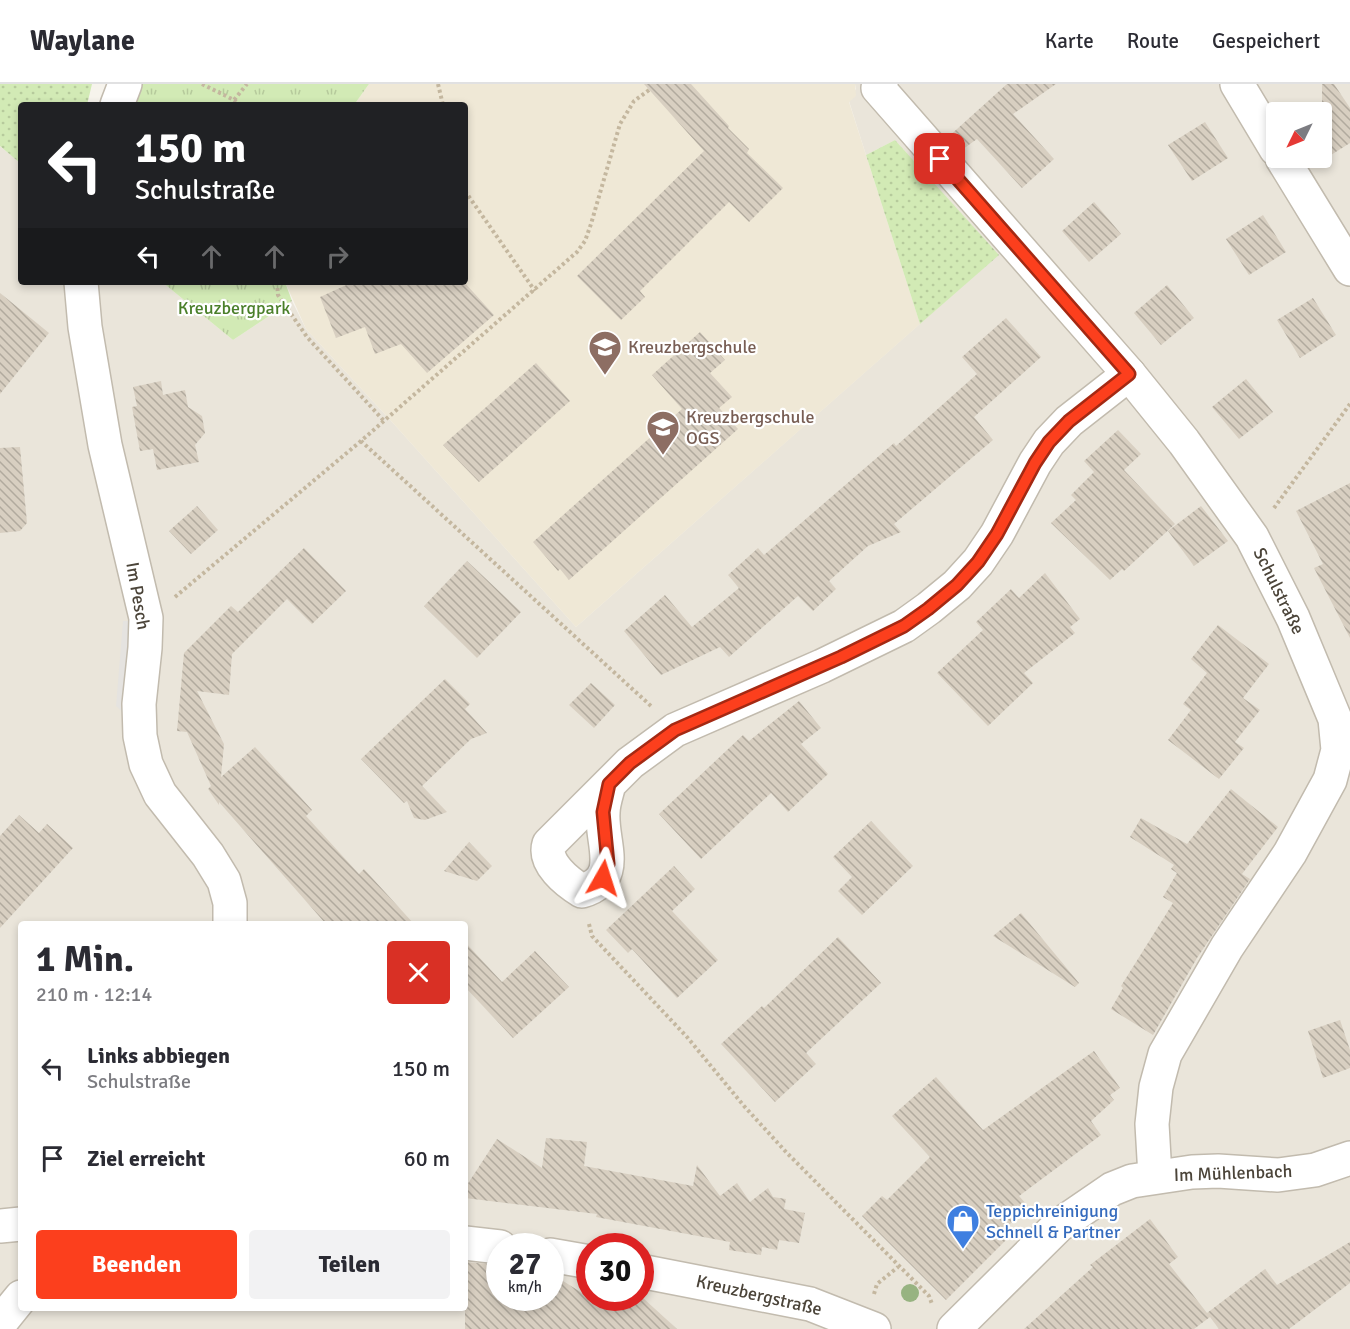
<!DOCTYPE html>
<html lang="de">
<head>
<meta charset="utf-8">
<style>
	body { margin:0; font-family:Signika,sans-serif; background:#f2f2f3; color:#2b2b33; height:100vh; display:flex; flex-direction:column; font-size:22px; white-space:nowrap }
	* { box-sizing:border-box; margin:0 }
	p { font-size:20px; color:#7c7c81 }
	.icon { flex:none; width:33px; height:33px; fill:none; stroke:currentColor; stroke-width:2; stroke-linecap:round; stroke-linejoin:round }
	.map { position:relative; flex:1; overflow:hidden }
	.details { position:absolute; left:18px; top:837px; width:450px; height:390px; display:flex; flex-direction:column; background:#fff; border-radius:6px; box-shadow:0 3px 9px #0003 }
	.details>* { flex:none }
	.banner { position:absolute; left:18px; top:18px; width:450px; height:183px; border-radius:6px; box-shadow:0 3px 9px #0003; background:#202124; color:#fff; overflow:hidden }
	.needle { width:39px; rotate:227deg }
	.fabs { position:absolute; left:1266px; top:18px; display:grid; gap:12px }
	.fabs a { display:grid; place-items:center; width:66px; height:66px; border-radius:6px; background:#fff; box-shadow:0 3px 9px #0003; font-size:30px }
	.speed { position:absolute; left:486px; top:1149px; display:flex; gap:12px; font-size:30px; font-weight:700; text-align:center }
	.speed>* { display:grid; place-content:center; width:78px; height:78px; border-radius:50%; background:#fff; box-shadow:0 3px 9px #0003; line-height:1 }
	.speed small { font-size:15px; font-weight:400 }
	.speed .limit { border:9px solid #d22; background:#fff; color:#111 }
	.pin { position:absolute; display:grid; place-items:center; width:51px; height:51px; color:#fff; margin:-26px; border-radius:12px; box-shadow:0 3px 9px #0006 }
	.me { position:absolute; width:66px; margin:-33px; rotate:6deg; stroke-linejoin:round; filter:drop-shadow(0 0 4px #0008) }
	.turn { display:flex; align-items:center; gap:21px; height:126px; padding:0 18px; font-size:27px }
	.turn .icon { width:78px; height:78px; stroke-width:2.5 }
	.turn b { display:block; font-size:42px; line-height:51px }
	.lanes { display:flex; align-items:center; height:57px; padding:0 18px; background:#0003; justify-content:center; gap:30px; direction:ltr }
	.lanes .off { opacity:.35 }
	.round { display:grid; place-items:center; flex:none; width:63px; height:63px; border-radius:6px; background:#f2f2f3 }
	.overview { display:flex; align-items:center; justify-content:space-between; height:102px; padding:0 18px }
	h1 { font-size:36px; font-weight:700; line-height:45px }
	.primary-button { display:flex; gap:12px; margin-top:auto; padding:12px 18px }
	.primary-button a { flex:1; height:69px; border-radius:6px; background:#fc3f1d; color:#fff; font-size:24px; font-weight:700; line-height:69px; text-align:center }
	.primary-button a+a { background:#f2f2f3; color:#2b2b33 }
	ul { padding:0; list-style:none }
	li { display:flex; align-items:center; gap:18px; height:90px; padding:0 18px }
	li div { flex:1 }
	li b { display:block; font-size:22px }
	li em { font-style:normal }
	header { display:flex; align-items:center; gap:36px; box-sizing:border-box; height:84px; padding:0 30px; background:#fff; border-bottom:2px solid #e1e1e2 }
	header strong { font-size:28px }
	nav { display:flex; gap:33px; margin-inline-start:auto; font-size:21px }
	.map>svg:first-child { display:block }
	.residential { fill:#eae5da; fill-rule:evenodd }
	.education { fill:#efe8d6 }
	.grass { fill:url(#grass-dots) }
	.park { fill:url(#park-tufts) }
	.parking { fill:#e5e3e0 }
	.building { fill:url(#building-back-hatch) }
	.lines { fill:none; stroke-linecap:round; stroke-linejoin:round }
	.minor-casing { stroke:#c2bbae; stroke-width:36 }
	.path { stroke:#c4b79f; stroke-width:4; stroke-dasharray:3 3; stroke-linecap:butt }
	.minor { stroke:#fff; stroke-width:33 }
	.tree { fill:#97b381 }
	.route-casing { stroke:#a42913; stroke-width:15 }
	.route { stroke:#fc3f1d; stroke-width:10 }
	.labels { text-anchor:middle; stroke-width:4.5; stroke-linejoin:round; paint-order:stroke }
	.park-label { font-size:18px; fill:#4a7f2a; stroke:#fff }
	.education-label { font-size:18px; fill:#785e54; stroke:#fff; text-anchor:start }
	.street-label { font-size:18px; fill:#4b4439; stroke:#fff }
	.shop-label { font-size:18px; fill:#366cbe; stroke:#fff; text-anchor:start }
</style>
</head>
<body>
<header>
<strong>Waylane</strong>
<nav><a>Karte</a><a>Route</a><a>Gespeichert</a></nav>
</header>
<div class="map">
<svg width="1350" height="1245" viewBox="0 0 1350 1245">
	<defs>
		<pattern id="grass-dots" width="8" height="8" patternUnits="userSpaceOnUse" patternTransform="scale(1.5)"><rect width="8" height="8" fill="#d2eab5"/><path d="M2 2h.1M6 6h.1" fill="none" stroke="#b6ca9c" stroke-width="1.8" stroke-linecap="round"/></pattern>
		<pattern id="park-tufts" width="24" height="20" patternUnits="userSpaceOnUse" patternTransform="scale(1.5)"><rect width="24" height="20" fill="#d2eab5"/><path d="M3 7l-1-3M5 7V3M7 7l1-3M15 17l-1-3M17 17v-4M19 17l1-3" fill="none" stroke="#b6ca9c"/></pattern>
		<pattern id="building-back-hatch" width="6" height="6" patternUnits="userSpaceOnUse" patternTransform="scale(1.5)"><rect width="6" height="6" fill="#d8cfc1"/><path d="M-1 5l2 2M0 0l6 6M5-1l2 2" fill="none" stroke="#b1aa9e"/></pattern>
	</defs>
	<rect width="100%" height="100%" fill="#f6f3ec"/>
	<!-- residential -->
	<path class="residential" d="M855,0h495v1245h-1350v-1183l21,18v118h141l71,58 59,-39 14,28 87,94 183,204 422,-372 -103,-115 -29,15 -17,-54 7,-12zM1276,28h46v46h-46zM21,840h444v384h-444zM500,1162h50v52h-50zM590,1162h50v52h-50z"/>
	<!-- education -->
	<path class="education" d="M369,0h486l1,12 -7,6 71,222 -344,303 -183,-204 -87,-94 -21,-47h180v-177h-111z"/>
	<!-- grass -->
	<g class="grass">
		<path d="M0,0h92l-5,21h-66v59l-21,-18z"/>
		<path d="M895,56l104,115 -79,69 -54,-169z"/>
	</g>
	<!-- park -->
	<g class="park">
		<path d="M142,0h227l-15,21h-219z"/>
		<path d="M162,198h123l7,19 -59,39z"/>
	</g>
	<!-- parking -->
	<path class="parking" d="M123,537h10l-7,94 -10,-9z"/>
	<!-- building -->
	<g class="building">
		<path d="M644,0h47l38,42 -1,2 21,21 -2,4 36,35 -34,34 -20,-20 -89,89 5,6 -24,23 -44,-44 127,-125z"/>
		<path d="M1007,0h49l-43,30 41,45 -32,29 -45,-49 -18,13 -12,-14z"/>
		<path d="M1322,0h12l16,24v35l-19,12 -9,-14z"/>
		<path d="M1205,38l23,36 -36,23 -24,-36z"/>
		<path d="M1094,118l27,32 -32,28 -27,-31z"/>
		<path d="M1263,131l23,37 -37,23 -23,-36z"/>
		<path d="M353,198h111l30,33 -67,58 -26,-29 -26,10 -10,-27 -29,11 -16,-41z"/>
		<path d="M1167,201l27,33 -33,27 -27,-32z"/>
		<path d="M0,209l49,40 -49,61z"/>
		<path d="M1313,214l23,37 -36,23 -23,-38z"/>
		<path d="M1006,234l35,39 -67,60 19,23 -99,84 7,8 -33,14 -39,35 7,8 -23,22 -15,-15 -69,61 -9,-10 -59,28 -37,-44 41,-36 27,32 47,-39 -11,-13 30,-27 6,7 130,-112 2,3 81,-72 -15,-17z"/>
		<path d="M700,248l25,28 -15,13 22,24 -13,11 19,21 -169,151 -9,-11 -2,2 -25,-29 149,-133 -30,-34z"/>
		<path d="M536,279l34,38 -91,81 -36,-37z"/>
		<path d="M1246,295l27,33 -34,27 -27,-32z"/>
		<path d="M161,297l2,14 22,-5 3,17 14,9 3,17 -10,12 4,17 -42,8 -4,-21 -13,2 -8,-44 5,-1 -4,-19z"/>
		<path d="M1118,346l23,24 -17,16 51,54 -51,47 -2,-2 -12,11 -59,-57 25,-23 -5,-5 23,-23 -10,-11z"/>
		<path d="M20,363l7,76 -7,8 -20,2v-85z"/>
		<path d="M1350,399v155l-36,-70 9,-4 -27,-53z"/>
		<path d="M197,422l21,24 -27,24 -22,-23z"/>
		<path d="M1201,422l27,35 -34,25 -26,-35z"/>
		<path d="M304,464l42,43 -34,33 -25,-25 -55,55 -3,41 -32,-4 27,53 -3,33 34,-30 57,63 -6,6 53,58 5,-5 50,55h-88l-107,-122v3l-11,-16 3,-3 -24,-54 -10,-1 7,-78 47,-47 7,6z"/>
		<path d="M467,477l54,51 -44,46 -53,-52z"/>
		<path d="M1045,489l35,46 -10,8 5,6 -51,40 9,10 -45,43 -51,-53 46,-43 -7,-8 35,-33 8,9z"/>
		<path d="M1218,541l51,39 -26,34 17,12 -25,32 9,6 -25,31 -51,-39 23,-30 -8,-6 24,-31 -16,-14z"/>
		<path d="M445,595l25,25 -5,5 22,24 -16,6 -49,47 25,26 -22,8 -11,-2 -7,-17 -3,2 -43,-44z"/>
		<path d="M591,599l24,22 -21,23 -25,-23z"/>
		<path d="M799,617l22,27 -20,16 27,30 -40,38 -17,-19 -70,66 -42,-45 84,-79 6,6z"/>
		<path d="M1231,705l47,38 -36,47 8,5 -53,79 -44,77 -42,-26 12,-21 -2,-2 52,-83 -10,-6 14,-24 -6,-4 3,-4 -44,-28 11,-19 46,26z"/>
		<path d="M19,731l20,18 8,-9 26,24 -73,80v-92z"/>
		<path d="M871,737l42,45 -51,49 -24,-24 14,-14 -19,-20z"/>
		<path d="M469,758l23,24 -15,15 -33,-10z"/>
		<path d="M674,782l21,23 -23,22 46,49 -41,38 -45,-49 -4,4 -22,-23z"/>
		<path d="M1021,829l58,70 -4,4 -82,-51z"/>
		<path d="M838,853l43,46 -75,70 10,11 -41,38 -54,-58 41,-38 2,2z"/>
		<path d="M465,858l37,40 33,-31 34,36 -56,51 -48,-51z"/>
		<path d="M1340,936l10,30v18l-27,10 -15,-47z"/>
		<path d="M1094,967l26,37 -10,7 4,5 -23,21 10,14 -82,61 9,10 -27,27 6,6 -61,61 -84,-84 20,-20 5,4 43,-43 -38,-41 44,-39 47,53z"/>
		<path d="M546,1054l41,4 -3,24 109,20 4,-21 23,31 17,-13 13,19 18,-14 5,9 13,2 -2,10 21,4 -6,30 -20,-3 -2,10 -15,-3 -1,8 -32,-5 1,-8 -134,-25 1,-3 -132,-16v-10l32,-49 45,29z"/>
		<path d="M1150,1135l28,38 -9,7 38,49 58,-44 12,16 73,-43v41l-61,46h-70l-9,-12 -16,12h-170l69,-62 -3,-2z"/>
		<path d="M465,1178l35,3v33h50l2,-24 38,24h53l34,31h-212z"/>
	</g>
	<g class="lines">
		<!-- minor casing -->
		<g class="minor-casing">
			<g id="minor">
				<path d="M881,0l-3,4 251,286 55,68 68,95 41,81 42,101 3,31 -8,30 -40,73 -63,94 -62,107 -9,33 -4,37 3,52"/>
				<path d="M1237,0l39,65"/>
				<path d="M117,21l8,-21"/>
				<path d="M1282,74l68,111"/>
				<path d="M81,198l4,45 20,118 41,173 -1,30 -6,56 1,32 6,28 14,30 48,61 16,26 6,22v21"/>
				<path d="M609,700c-2,9 -6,19 -6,29 -2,30 20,66 -21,78 -15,-9 -39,-28 -33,-47l81,-81 45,-33 147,-64 82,-40 25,-18 28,-23 21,-23 19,-28 38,-71 14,-21 20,-21 60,-47"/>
				<path d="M0,1142l21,-2"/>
				<path d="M465,1159l35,4"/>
				<path d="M550,1171l40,7"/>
				<path d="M640,1187l170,33 64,25"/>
				<path d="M0,1239l21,-26"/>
				<path d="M954,1245l104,-103 54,-37 20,-8 60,-9 26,-1 60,4 37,-5 35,-12"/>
			</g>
		</g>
		<!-- path -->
		<g class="path">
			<path d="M202,0l32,16 13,-16"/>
			<path d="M438,0l5,21"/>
			<path d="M649,6l-15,11 -14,23 -29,100 -6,17 -8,11 -216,189 290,265"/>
			<path d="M234,16l7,5"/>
			<path d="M465,107l70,100"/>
			<path d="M277,198l1,13 29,42 78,85"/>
			<path d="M1274,424l76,-104"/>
			<path d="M175,513l186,-156"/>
			<path d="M589,840l3,12 95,101 57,69 42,46 143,144 3,8"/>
			<path d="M874,1210l3,-10 21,-17"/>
		</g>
		<!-- minor -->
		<use href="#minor" class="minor"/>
	</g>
	<!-- trees -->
	<circle class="tree" cx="910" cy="1209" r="9"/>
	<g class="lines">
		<!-- route casing -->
		<g class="route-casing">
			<path id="route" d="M603,794l5,-14 -5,-52 6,-28 21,-21 45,-33 166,-73 63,-31 24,-17 29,-24 21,-23 19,-28 38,-71 14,-21 20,-21 60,-47 -189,-215"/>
		</g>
		<!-- route -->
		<use href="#route" class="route"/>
	</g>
	<!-- icons -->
	<defs>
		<g id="school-pin" transform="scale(1.725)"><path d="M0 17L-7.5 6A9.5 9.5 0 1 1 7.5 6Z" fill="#8d6e63" stroke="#fff"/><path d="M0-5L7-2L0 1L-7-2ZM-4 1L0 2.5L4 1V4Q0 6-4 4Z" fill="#fff"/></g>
		<g id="shop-pin" transform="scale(1.725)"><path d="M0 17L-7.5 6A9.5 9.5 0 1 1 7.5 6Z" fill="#3f7fe0" stroke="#fff"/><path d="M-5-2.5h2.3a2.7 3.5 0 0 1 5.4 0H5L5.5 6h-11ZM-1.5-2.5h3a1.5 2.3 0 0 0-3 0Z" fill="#fff"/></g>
	</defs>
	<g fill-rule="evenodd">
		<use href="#school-pin" x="605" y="263"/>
		<use href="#school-pin" x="663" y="343"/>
		<use href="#shop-pin" x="963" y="1137"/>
	</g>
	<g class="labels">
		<!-- park labels -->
		<g class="park-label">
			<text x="234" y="230">Kreuzbergpark</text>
		</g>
		<!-- education labels -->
		<g class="education-label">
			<text x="628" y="269">Kreuzbergschule</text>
			<text x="686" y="339">Kreuzbergschule<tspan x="686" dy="21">OGS</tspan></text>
		</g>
		<!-- street labels -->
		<g class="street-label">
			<text transform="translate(1279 507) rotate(64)" y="6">Schulstraße</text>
			<text transform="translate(138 512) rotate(80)" y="6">Im Pesch</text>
			<text transform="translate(1233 1089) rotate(-2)" y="6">Im Mühlenbach</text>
			<text transform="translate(759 1211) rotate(13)" y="6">Kreuzbergstraße</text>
		</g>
		<!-- shop labels -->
		<g class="shop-label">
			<text x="986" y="1133">Teppichreinigung<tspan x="986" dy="21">Schnell &amp; Partner</tspan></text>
		</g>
	</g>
</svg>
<div class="fabs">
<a><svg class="needle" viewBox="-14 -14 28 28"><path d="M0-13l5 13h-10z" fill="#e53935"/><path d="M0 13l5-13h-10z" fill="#7c7c81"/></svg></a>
</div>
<div class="speed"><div>27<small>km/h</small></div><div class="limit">30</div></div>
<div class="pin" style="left:940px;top:75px;background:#d93025"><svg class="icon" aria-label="arrive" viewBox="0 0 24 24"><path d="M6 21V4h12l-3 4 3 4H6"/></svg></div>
<svg class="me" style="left:603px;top:794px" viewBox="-20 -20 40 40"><path d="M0-17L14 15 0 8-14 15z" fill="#fc3f1d" stroke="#fff" stroke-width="4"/></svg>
<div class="banner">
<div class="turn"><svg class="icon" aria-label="left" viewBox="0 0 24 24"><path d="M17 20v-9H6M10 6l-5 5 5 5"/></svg><div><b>150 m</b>Schulstraße</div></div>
<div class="lanes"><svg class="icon" aria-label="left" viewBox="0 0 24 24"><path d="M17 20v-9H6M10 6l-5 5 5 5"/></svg><svg class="icon off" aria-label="ahead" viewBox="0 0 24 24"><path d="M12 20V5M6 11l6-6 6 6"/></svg><svg class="icon off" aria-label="ahead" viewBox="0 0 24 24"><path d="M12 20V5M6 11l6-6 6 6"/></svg><svg class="icon off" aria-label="right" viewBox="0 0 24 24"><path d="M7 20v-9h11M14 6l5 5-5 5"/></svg></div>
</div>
<section class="details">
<div class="overview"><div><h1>1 Min.</h1><p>210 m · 12:14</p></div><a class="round" style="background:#d93025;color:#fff"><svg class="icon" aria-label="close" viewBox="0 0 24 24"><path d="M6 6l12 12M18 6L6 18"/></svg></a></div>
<ul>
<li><svg class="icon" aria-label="left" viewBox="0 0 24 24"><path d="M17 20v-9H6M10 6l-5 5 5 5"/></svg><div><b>Links abbiegen</b><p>Schulstraße</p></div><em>150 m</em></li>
<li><svg class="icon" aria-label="arrive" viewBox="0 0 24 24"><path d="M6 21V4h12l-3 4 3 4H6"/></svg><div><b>Ziel erreicht</b></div><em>60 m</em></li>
</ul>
<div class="primary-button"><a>Beenden</a><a>Teilen</a></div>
</section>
</div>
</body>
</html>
